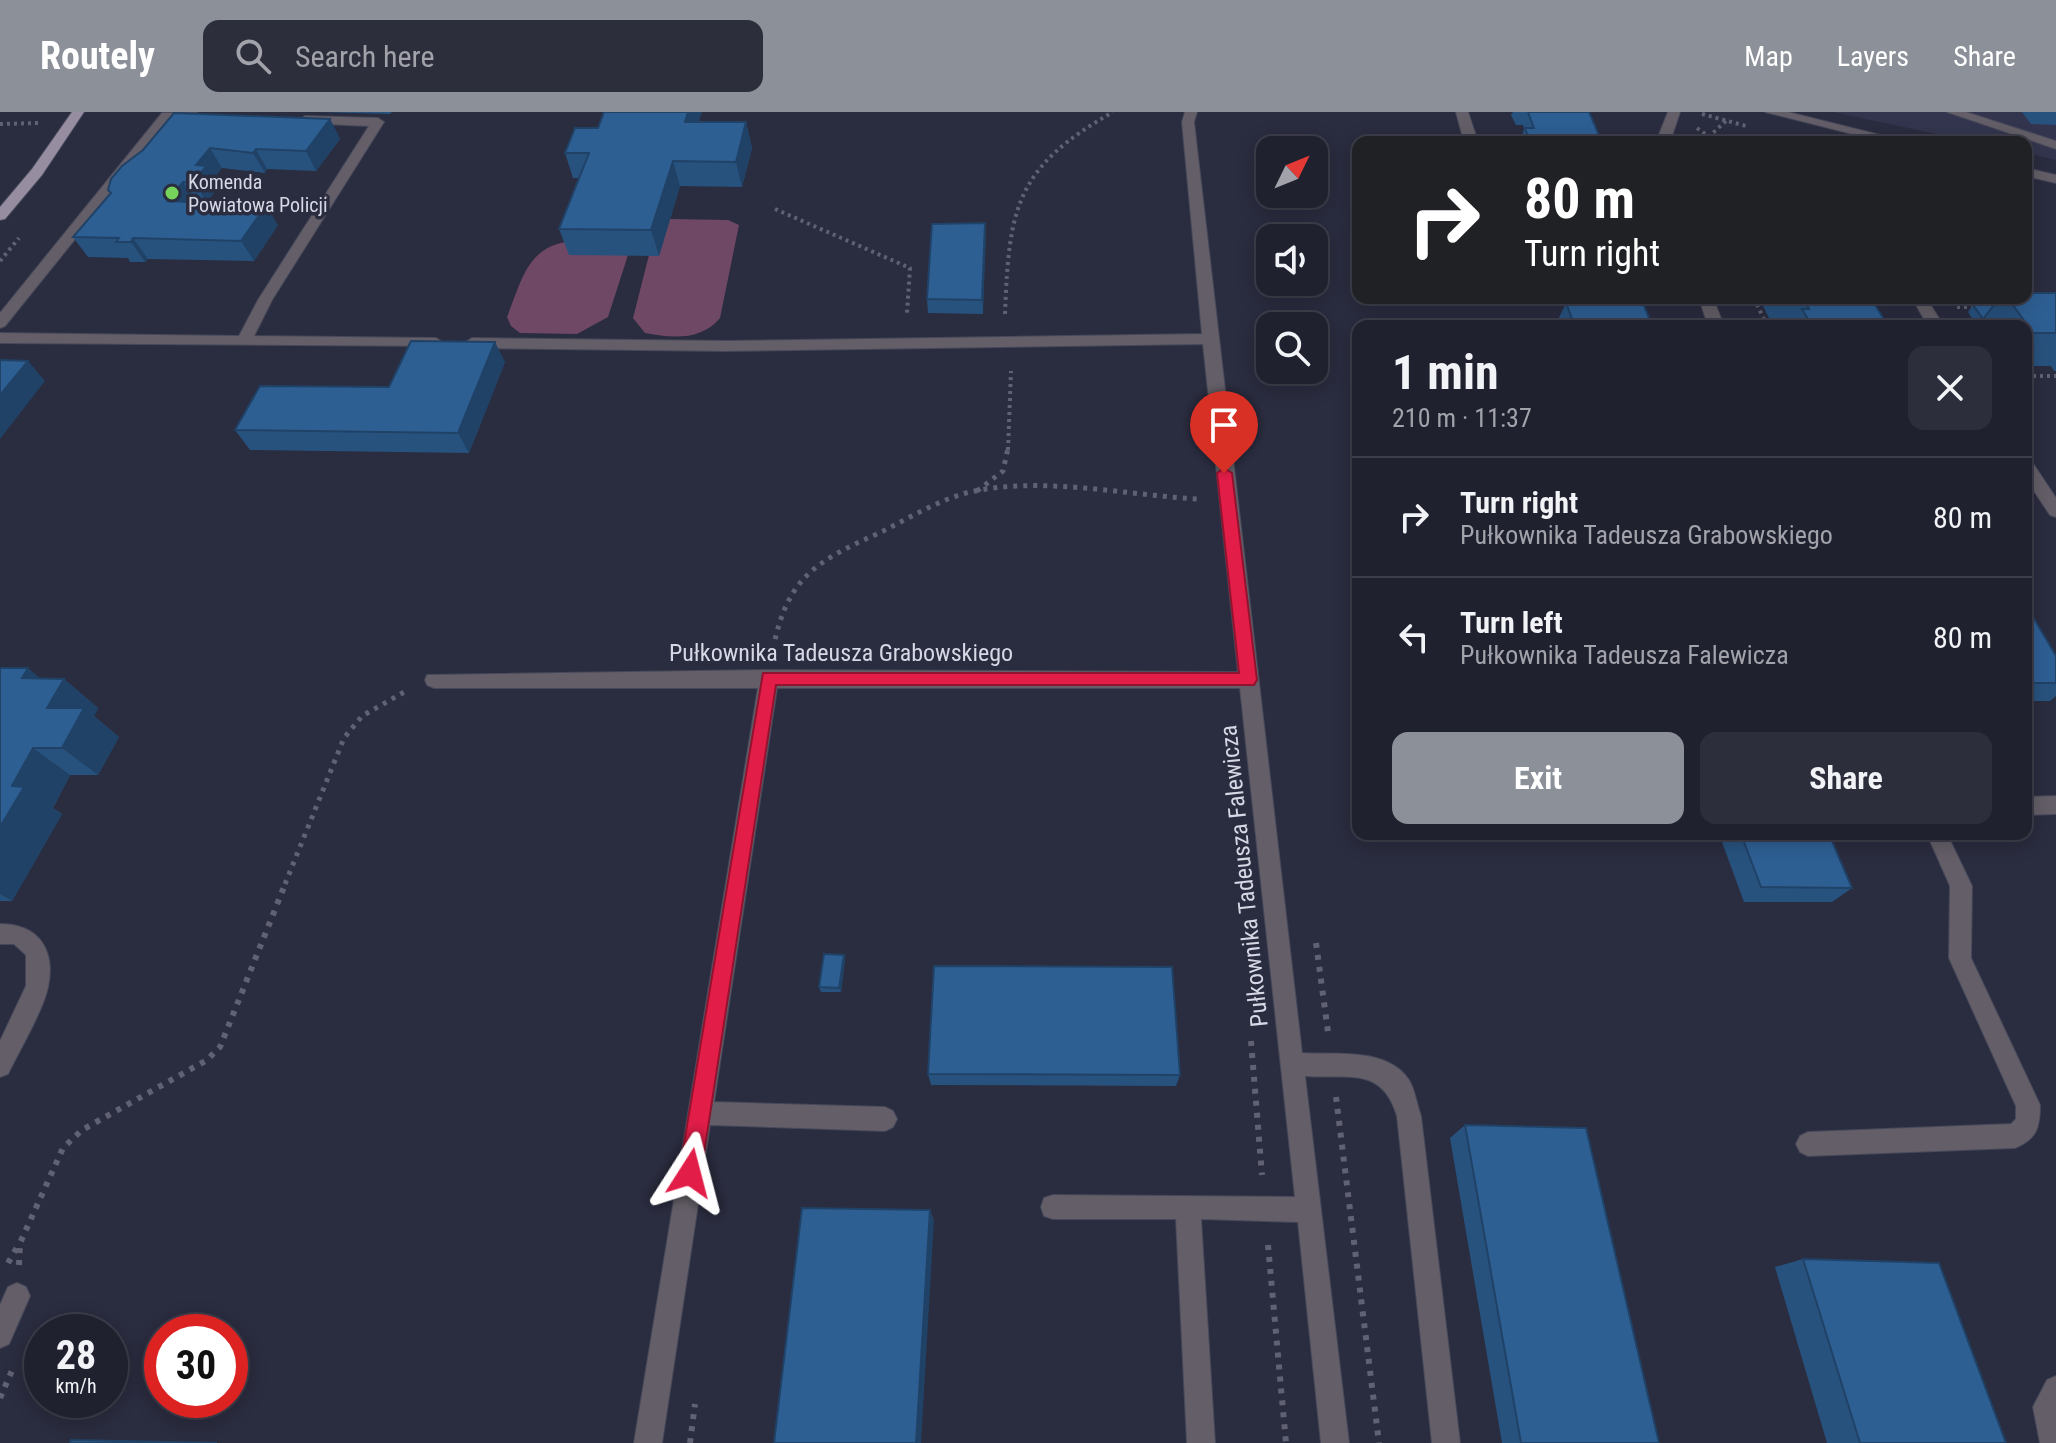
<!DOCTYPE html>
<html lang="en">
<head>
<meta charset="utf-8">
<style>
	body { margin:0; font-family:"Roboto Condensed",sans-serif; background:#2d2e3b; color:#f1f3f6; height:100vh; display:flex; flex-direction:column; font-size:30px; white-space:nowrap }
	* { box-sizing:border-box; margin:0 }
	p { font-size:26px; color:#a2a3aa }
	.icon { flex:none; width:44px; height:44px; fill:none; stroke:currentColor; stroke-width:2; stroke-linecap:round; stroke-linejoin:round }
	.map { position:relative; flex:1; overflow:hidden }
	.sheet { position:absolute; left:1352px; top:208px; width:680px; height:520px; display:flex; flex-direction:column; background:#20212f; border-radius:16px; box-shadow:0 4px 20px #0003,0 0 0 2px #3d3e4b }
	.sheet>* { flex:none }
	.hud { position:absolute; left:1352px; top:24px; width:680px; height:168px; border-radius:16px; box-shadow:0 4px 20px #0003,0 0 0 2px #3d3e4b; background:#202124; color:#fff; overflow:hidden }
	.needle { width:52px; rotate:47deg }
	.tools { position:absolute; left:1256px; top:24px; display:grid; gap:16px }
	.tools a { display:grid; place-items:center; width:72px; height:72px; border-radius:16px; background:#20212f; box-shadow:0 4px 20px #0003,0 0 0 2px #3d3e4b; font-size:40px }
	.speed { position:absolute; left:24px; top:1202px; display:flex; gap:16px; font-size:40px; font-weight:700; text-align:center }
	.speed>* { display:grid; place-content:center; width:104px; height:104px; border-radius:50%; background:#20212f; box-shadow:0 4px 20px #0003,0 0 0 2px #3d3e4b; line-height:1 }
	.speed small { font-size:20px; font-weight:400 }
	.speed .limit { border:12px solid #d22; background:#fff; color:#111 }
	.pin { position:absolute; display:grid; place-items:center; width:68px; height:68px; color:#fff; margin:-82px -34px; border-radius:50% 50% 50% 0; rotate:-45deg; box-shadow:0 0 8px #0007 }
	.pin .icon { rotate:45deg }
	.me { position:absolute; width:88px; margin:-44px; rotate:9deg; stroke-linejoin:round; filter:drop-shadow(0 0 6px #0008) }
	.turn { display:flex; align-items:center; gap:28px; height:168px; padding:0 40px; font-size:36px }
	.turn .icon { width:104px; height:104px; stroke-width:2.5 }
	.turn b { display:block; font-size:56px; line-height:68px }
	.round { display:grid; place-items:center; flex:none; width:84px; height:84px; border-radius:16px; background:#2d2e3b }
	.overview { display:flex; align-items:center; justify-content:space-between; height:136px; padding:0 40px }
	h1 { font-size:48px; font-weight:700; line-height:60px }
	.action { display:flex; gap:16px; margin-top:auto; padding:16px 40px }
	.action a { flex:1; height:92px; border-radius:16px; background:#8c9099; color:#fff; font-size:32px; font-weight:700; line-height:92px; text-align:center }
	.action a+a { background:#2d2e3b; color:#f1f3f6 }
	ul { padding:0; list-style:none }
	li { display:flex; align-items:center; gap:24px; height:120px; padding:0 40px; border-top:2px solid #3d3e4b }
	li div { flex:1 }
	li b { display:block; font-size:30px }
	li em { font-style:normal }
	header { display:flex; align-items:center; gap:48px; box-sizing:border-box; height:112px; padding:0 40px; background:#8c9099; color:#fff }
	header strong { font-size:38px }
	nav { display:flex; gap:44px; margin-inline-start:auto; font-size:28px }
	.search { width:560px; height:72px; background:#2d2e3b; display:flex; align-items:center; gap:20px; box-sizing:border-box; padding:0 28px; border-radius:16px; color:#a2a3aa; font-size:30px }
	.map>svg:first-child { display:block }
	.built { fill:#33354e }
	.green { fill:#6f4866 }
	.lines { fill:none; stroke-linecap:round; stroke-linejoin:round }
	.minor-casing { stroke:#46485a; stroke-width:2 }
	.major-casing { stroke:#46485a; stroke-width:2 }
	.path-far2 { stroke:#606273; stroke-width:4; stroke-dasharray:3 4; stroke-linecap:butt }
	.path-far1 { stroke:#606273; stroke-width:5; stroke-dasharray:4 6; stroke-linecap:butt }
	.path { stroke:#606273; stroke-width:6; stroke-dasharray:5 7; stroke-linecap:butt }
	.minor { fill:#635e67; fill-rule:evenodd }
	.major { fill:#968da0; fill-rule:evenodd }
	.wall { fill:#28527e }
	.shaded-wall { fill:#204267 }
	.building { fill:#2e5f93; stroke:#204267; stroke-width:2 }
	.route { fill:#e11d48; stroke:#92132f; stroke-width:2 }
	.poi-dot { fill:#76d25a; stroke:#2a2c3f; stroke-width:3 }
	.labels { text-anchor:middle; stroke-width:7; stroke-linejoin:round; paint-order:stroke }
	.far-poi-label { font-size:20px; fill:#d7d8e5; stroke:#2a2c3f; text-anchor:start }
	.street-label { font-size:24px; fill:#d7d8e5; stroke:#2a2c3f }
</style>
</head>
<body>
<header>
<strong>Routely</strong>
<div class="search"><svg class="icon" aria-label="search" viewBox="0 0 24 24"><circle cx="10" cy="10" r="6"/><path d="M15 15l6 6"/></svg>Search here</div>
<nav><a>Map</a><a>Layers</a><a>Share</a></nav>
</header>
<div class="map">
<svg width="2056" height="1331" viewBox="0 0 2056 1331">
	<rect width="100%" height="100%" fill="#2a2c3f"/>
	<!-- built -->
	<path class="built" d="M1833,0h223v48l-30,-7v-11h-52z"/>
	<!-- green -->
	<g class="green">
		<path d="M670,107l58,1 11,5 -19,93c-19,23 -48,20 -75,15l-12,-15 16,-63h10z"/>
		<path d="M573,129l-4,14h59l-20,62 -31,17 -57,-1 -9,-7 -4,-9c15,-37 20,-72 66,-76z"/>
	</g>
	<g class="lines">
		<!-- minor casing -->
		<g class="minor-casing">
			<g id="minor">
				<path d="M1185,0h12l-3,10 108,931c34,2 85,-6 107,27 6,10 8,25 12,36l39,327h-28l-35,-327c-15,-50 -48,-37 -92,-40l44,367h-28l-23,-221 -97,-3 14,224h-28l-11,-224h-123l-9,-3 -3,-9 3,-9 9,-3 242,2 -55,-509h-463l-63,414 171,5 8,4 4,8 -4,8 -8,4 -175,-6 -48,318h-28l124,-755h-324l-7,-3 -2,-5 2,-5 342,-5 469,2 -35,-328 -477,7 -254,-3 -8,-5 8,-5 254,3 476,-7 -20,-212z"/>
				<path d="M1456,0h12l10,30h-14z"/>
				<path d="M1668,0h12l-10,30h-14z"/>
				<path d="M1765,0h23l120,30h-24z"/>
				<path d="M1947,0h19l90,29v8z"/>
				<path d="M162,1h35l6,4 -6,4 -26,-1 -166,206 -5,2v-15z"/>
				<path d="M305,4l73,2 6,4 -112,178 -18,36 182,2 8,5 -3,3 -441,-3v-10l239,3 19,-36 111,-174 -69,-3 -1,-3z"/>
				<path d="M2026,56l30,7v8l-30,-7z"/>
				<path d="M1699,186h14l11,28h-16z"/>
				<path d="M1912,186h14l18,28h-16z"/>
				<path d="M2026,348l6,2 24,36v19l-6,-2 -24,-36z"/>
				<path d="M2056,684v18l-30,1v-18z"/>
				<path d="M1927,722h20l25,52 -1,72 69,147c0,22 -3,34 -25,43l-207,8 -8,-4 -4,-8 4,-8 8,-4 203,-8 5,-5v-13l-67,-148 1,-72z"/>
				<path d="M0,812c38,0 56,25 48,63 -5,24 -29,64 -40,87l-8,3v-36l26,-55v-31l-12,-11h-14z"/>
				<path d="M17,1171l9,4 4,9 -21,48 -9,4v-43l8,-18z"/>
				<path d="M2056,1264v67h-16l-7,-36 14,-27z"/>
			</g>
		</g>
		<!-- major casing -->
		<g class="major-casing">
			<path id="major" d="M72,0h12l-42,63 -37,44 -5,1v-13l32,-38z"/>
		</g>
		<!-- path-far2 -->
		<g class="path-far2">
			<path d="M1702,2l44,12"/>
			<path d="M0,12l38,-1"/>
			<path d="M1697,16l19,14"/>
			<path d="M1703,30l23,-21"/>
			<path d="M775,97l135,59 -3,45"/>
			<path d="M0,149l19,-23"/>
			<path d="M1754,186l13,28"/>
			<path d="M1957,195h22"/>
			<path d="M1005,202c4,-107 11,-147 108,-202"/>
			<path d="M1668,214l-2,-4 19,1"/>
			<path d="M2026,264h30"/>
			<path d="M1008,338l3,-79"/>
		</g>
		<!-- path-far1 -->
		<g class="path-far1">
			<path d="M977,379l26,-20 5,-23"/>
			<path d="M773,537c14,-70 41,-87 104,-115 29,-14 57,-32 89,-41 74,-18 157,2 232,6"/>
			<path d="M285,772l59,-146 18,-22 44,-25"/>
		</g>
		<!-- path -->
		<g class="path">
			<path d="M1316,831l12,89"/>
			<path d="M1251,929l11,134"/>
			<path d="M1336,985l43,346"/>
			<path d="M1268,1133l18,198"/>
			<path d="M8,1151l11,-19"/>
			<path d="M19,1153l1,-22 43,-95 19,-18 125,-70 13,-13 66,-165"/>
			<path d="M0,1286l14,-32"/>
			<path d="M690,1331l5,-39"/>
		</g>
		<!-- minor -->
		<use href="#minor" class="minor"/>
		<!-- major -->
		<use href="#major" class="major"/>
	</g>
	<!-- wall -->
	<g class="wall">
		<path d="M318,0h74l-2,2z"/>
		<path d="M1513,0h76l13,30h-82l4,-13 -1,-4h-7l-5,-10z"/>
		<path d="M2022,0h34v13l-25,-1z"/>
		<path d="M330,7l10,20 -24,32 -49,-2 -2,4 -43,-5 -8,10 5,8 -12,16 71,23 -24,36 -106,-2 -3,3h-15l-2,-4 -40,-1 -15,-20 37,-43 12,-28z"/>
		<path d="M699,10h47l6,26 -10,39 -62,-1 -21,70 -90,-1 -10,-26 20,-51h-6l-8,-25 33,-25z"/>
		<path d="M985,111l-2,91 -55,-1 -1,-14z"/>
		<path d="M2056,181v78h-2l-3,-5h-25v-40h-49l-9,-14 5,-7h21l6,-7h26z"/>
		<path d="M1759,186h112l17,28h-115z"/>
		<path d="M1566,191l86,22 8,1h-105z"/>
		<path d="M505,250l-36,91 -219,-3 -15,-20z"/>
		<path d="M2026,493l30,51v40l-6,5h-24z"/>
		<path d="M0,556l40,10 24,1 34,29 -4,8 25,21 -21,38h-28l-17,33 9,6 -50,87h-12z"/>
		<path d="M1719,722h110l23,54 -20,14h-88z"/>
		<path d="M844,843l1,4 -4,33h-20l-2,-5z"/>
		<path d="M928,962l252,1 -4,11 -245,-1z"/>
		<path d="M1465,1013l194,318h-157l-52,-305z"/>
		<path d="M1803,1147l203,184h-179l-52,-176z"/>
	</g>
	<!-- shaded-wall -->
	<g class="shaded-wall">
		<path d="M688,0h14l-11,35 -6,-25z"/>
		<path d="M330,7l10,20 -24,32 -10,-20z"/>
		<path d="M746,10l6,26 -10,39 -6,-25z"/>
		<path d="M210,36l12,20 -8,10 5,8 -12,16 -13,-20 2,-17z"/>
		<path d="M256,37l11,20 -2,4 -12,-20z"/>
		<path d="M673,49l7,25 -21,70 -8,-26z"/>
		<path d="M183,70l13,20 -28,-1z"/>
		<path d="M266,93l12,20 -24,36 -13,-20z"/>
		<path d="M985,111l1,14 -3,77 -1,-14z"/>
		<path d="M133,126l15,21 -3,3 -14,-20z"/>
		<path d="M495,230l10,20 -36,91 -11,-20z"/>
		<path d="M28,249l17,20 -45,58v-44z"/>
		<path d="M28,556l28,24 8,-13 34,29 -4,8 25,21 -21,38 -36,-27 -15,-40 -25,-30z"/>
		<path d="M33,636l37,27 -17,33 9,6 -50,87 -12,-7v-67l12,-41z"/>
		<path d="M844,843l1,4 -4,33 -2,-4z"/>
		<path d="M930,1098l4,10 -13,223h-5z"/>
	</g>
	<!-- building -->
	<g class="building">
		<path d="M604,0h84l-3,10h61l-10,40 -63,-1 -22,69 -92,-1 30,-76h-24l10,-25h23z"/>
		<path d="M1528,0h61l13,30h-72l-5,-14h9z"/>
		<path d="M174,1l156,6 -24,32 -50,-2 -3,4 -43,-5 -14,17 10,1 -12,16h-11l-15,19 98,4 -25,36 -108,-3 -2,4h-15l3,-4 -46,-1 38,-44 -3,-3 3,-11 11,-13 21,-16z"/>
		<path d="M985,111l-3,77 -55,-1 5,-75z"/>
		<path d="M2026,181h30v40h-23l-25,-35h18z"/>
		<path d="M1797,186h74l17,28h-76l-10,-17h7l-5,-10z"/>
		<path d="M1566,191h77l9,22 8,1h-85z"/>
		<path d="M1973,193h21l-11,14z"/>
		<path d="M411,229l84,1 -37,91 -223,-3 25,-44 129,1z"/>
		<path d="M0,248l28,1 -28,34z"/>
		<path d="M2026,493l30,51v27h-30z"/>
		<path d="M0,556h28l-6,10 42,1 -17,29h37l-22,40h-29l-21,38 12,1 -24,40z"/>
		<path d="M1741,722h88l23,54 -91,-1z"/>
		<path d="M824,842l20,1 -5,33 -20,-1z"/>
		<path d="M934,854l238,1 8,108 -252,-1z"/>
		<path d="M1465,1013l121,3 73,315h-138z"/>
		<path d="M802,1096l128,2 -14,233h-142z"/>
		<path d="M1803,1147l136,4 67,180h-146z"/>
		<path d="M71,1328l146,3h-147z"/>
	</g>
	<!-- route -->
	<path class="route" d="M1224,356l8,5 25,207 -3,5h-478l-75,488 -3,8 -8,3 -8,-3 -3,-8 84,-500h476l-22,-200z"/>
	<!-- markers -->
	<circle class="poi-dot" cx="172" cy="81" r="8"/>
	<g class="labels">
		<!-- far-poi labels -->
		<g class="far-poi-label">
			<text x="188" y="77">Komenda<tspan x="188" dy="23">Powiatowa Policji</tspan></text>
		</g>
		<!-- street labels -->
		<g class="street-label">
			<text x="841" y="549">Pułkownika Tadeusza Grabowskiego</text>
			<text transform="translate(1244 764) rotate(-96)" y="8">Pułkownika Tadeusza Falewicza</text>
		</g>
	</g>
</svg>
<div class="tools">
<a><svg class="needle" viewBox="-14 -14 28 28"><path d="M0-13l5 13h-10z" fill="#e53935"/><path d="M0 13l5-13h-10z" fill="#a2a3aa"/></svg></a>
<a><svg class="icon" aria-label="sound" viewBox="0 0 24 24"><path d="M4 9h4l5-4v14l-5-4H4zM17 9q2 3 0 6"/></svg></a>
<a><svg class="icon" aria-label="search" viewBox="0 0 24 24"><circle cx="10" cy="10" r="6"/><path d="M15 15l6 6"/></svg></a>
</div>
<div class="speed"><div>28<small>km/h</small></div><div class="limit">30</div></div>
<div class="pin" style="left:1224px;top:361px;background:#d93025"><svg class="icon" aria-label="arrive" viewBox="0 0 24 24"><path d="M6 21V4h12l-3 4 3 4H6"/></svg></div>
<svg class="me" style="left:690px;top:1061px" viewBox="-20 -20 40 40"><path d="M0-17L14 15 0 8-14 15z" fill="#e11d48" stroke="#fff" stroke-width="4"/></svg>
<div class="hud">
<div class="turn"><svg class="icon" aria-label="right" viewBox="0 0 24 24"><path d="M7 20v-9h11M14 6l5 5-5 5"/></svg><div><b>80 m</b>Turn right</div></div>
</div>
<section class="sheet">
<div class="overview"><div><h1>1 min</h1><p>210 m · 11:37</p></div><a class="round"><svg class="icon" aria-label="close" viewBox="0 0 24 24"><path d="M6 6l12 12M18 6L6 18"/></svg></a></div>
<ul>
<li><svg class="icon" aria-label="right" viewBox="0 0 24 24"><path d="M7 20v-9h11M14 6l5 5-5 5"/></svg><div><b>Turn right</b><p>Pułkownika Tadeusza Grabowskiego</p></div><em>80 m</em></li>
<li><svg class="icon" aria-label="left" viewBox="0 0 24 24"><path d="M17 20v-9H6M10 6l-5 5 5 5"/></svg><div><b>Turn left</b><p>Pułkownika Tadeusza Falewicza</p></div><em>80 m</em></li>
</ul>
<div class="action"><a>Exit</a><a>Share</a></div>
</section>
</div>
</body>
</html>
